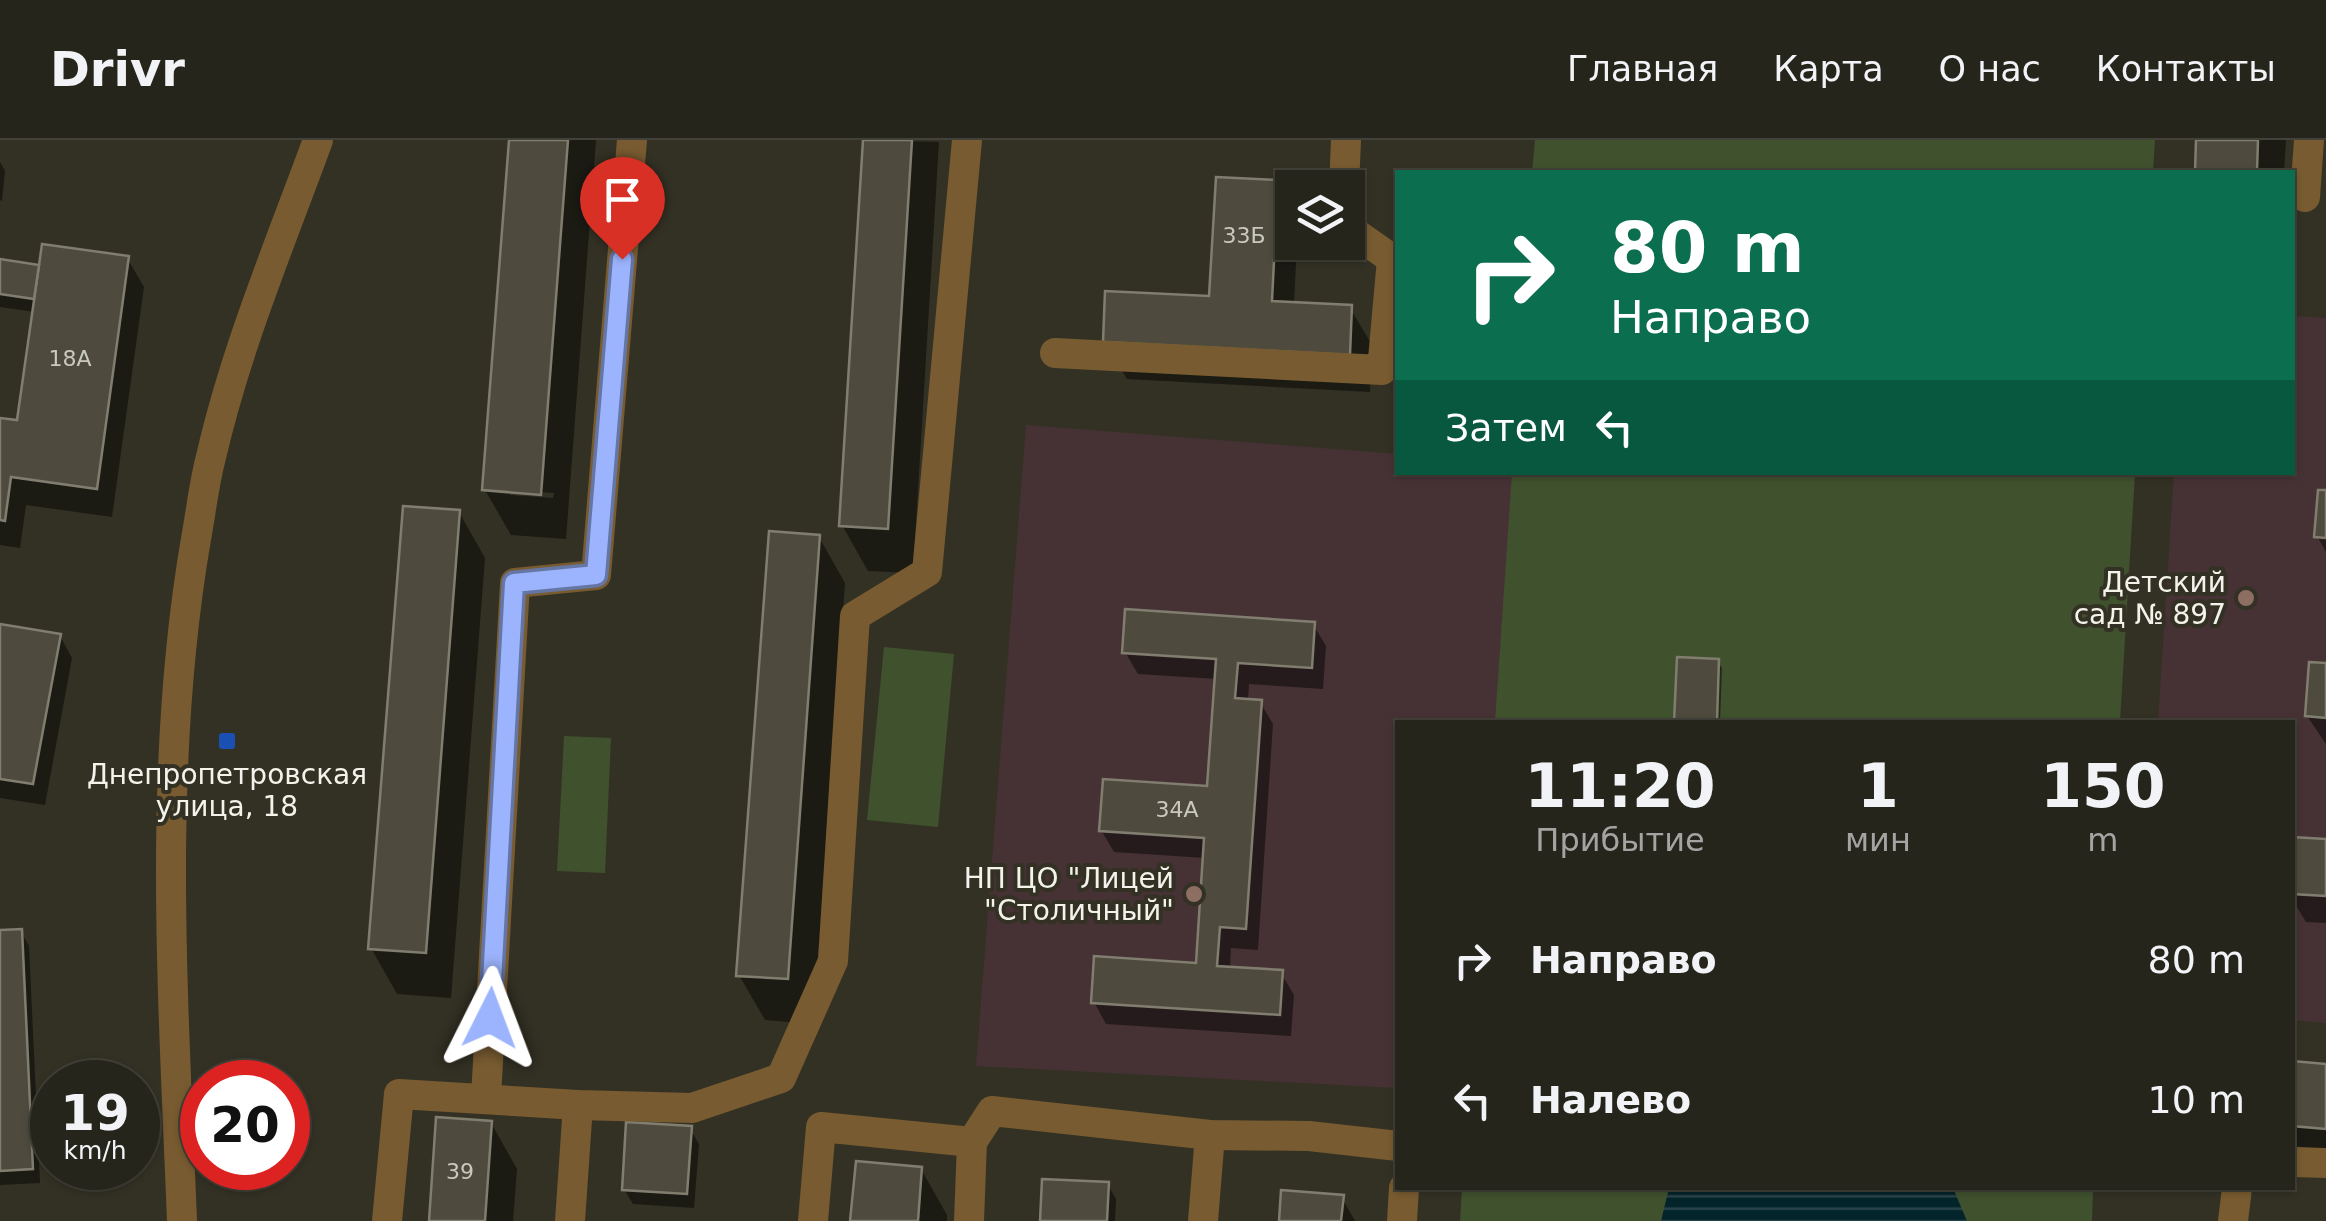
<!DOCTYPE html>
<html lang="ru">
<head>
<meta charset="utf-8">
<style>
	body { margin:0; font-family:"DejaVu Sans",sans-serif; background:#323128; color:#f1f3f6; height:100vh; display:flex; flex-direction:column; font-size:38px; white-space:nowrap }
	* { box-sizing:border-box; margin:0 }
	p { font-size:32px; color:#a4a5a3 }
	.icon { flex:none; width:55px; height:55px; fill:none; stroke:currentColor; stroke-width:2; stroke-linecap:round; stroke-linejoin:round }
	.map { position:relative; flex:1; overflow:hidden }
	.panel { position:absolute; left:1395px; top:580px; width:900px; height:470px; display:flex; flex-direction:column; background:#26251b; border-radius:0px; box-shadow:0 2px 8px #0004,0 0 0 2px #42423a }
	.panel>* { flex:none }
	.banner { position:absolute; left:1395px; top:30px; width:900px; height:305px; border-radius:0px; box-shadow:0 2px 8px #0004,0 0 0 2px #42423a; background:#0b6e4f; color:#fff; overflow:hidden }
	.buttons { position:absolute; left:1275px; top:30px; display:grid; gap:20px }
	.buttons a { display:grid; place-items:center; width:90px; height:90px; border-radius:0px; background:#26251b; box-shadow:0 2px 8px #0004,0 0 0 2px #42423a; font-size:50px }
	.speed { position:absolute; left:30px; top:920px; display:flex; gap:20px; font-size:50px; font-weight:700; text-align:center }
	.speed>* { display:grid; place-content:center; width:130px; height:130px; border-radius:50%; background:#26251b; box-shadow:0 2px 8px #0004,0 0 0 2px #42423a; line-height:1 }
	.speed small { font-size:25px; font-weight:400 }
	.speed .limit { border:15px solid #d22; background:#fff; color:#111 }
	.pin { position:absolute; display:grid; place-items:center; width:85px; height:85px; color:#fff; margin:-102px -42px; border-radius:50% 50% 50% 0; rotate:-45deg; box-shadow:0 0 10px #0007 }
	.pin .icon { rotate:45deg }
	.me { position:absolute; width:110px; margin:-55px; rotate:3deg; stroke-linejoin:round; filter:drop-shadow(0 0 8px #0008) }
	.turn { display:flex; align-items:center; gap:35px; height:210px; padding:0 50px; font-size:45px }
	.turn .icon { width:130px; height:130px; stroke-width:2.5 }
	.turn b { display:block; font-size:70px; line-height:85px }
	.then { display:flex; align-items:center; height:95px; padding:0 50px; background:#0003; gap:20px; font-size:38px }
	.eta { display:flex; justify-content:space-evenly; align-items:center; height:170px; text-align:center }
	.eta b { font-size:60px; font-weight:700; line-height:70px }
	ul { padding:0; list-style:none }
	li { display:flex; align-items:center; gap:30px; height:140px; padding:0 50px }
	li div { flex:1 }
	li b { display:block; font-size:38px }
	li em { font-style:normal }
	header { display:flex; align-items:center; gap:60px; box-sizing:border-box; height:140px; padding:0 50px; background:#26251b; border-bottom:2px solid #42423a }
	header strong { font-size:48px }
	nav { display:flex; gap:55px; margin-inline-start:auto; font-size:35px }
	.map>svg:first-child { display:block }
	.education { fill:#463235 }
	.green { fill:#40512e }
	.water { fill:url(#water-rules) }
	.shadow { fill:#0007; fill-rule:evenodd }
	.building { fill:#4e4b3e; stroke:#817e70; stroke-width:2.5 }
	.lines { fill:none; stroke-linecap:round; stroke-linejoin:round }
	.minor { stroke:#785b30; stroke-width:30 }
	.route-casing { stroke:#6575a4; stroke-width:25 }
	.route { stroke:#9cb4fd; stroke-width:18 }
	.education-dot { fill:#8d6e63; stroke:#333124; stroke-width:4 }
	.transit-dot { fill:#1a4fb4; stroke:#333124; stroke-width:4 }
	.labels { text-anchor:middle; stroke-width:8; stroke-linejoin:round; paint-order:stroke }
	.number-label { font-size:22px; fill:#cac9c0 }
	.poi-label { font-size:28px; fill:#f4f3eb; stroke:#333124; text-anchor:end }
</style>
</head>
<body>
<header>
<strong>Drivr</strong>
<nav><a>Главная</a><a>Карта</a><a>О нас</a><a>Контакты</a></nav>
</header>
<div class="map">
<svg width="2326" height="1081" viewBox="0 0 2326 1081">
	<defs>
		<pattern id="water-rules" width="6" height="5" patternUnits="userSpaceOnUse" patternTransform="scale(2.5)"><rect width="6" height="5" fill="#04242b"/><path d="M0 2.5h6" fill="none" stroke="#29444a"/></pattern>
	</defs>
	<rect width="100%" height="100%" fill="#333124"/>
	<!-- education -->
	<g class="education">
		<path d="M2293,176l33,2v705l-33,-3 -1,-298h-134l16,-249 118,-1z"/>
		<path d="M1026,285l371,29 1,18 227,1 -23,249h-204l-1,366 -421,-22z"/>
	</g>
	<!-- green -->
	<g class="green">
		<path d="M1535,0h620l-2,32h-621z"/>
		<path d="M1512,333h623l-15,249h-625z"/>
		<path d="M884,507l70,7 -16,173 -71,-7z"/>
		<path d="M564,596l47,2 -6,135 -48,-2z"/>
		<path d="M1462,1048h631l-1,33h-632z"/>
	</g>
	<!-- water -->
	<path class="water" d="M1669,1048h284l14,33h-306z"/>
	<!-- shadow -->
	<g class="shadow">
		<path d="M511,0h85l-30,399 -55,-4 -26,-45zM510,350l44,3 -1,5 -43,-3z"/>
		<path d="M866,0l73,2 -26,431 -45,-2 -26,-46z"/>
		<path d="M2199,0h87l-2,32h-87z"/>
		<path d="M0,22l5,9 -3,30 -2,-1z"/>
		<path d="M1277,43l15,27v32h5l-3,63 56,3 22,37 -2,47 -243,-13 -22,-37 107,-43z"/>
		<path d="M127,118l17,29 -32,230 -86,-12 -6,43 -20,-3v-125l19,3 16,-111 -35,-5v-45l41,5z"/>
		<path d="M2326,353v59l-9,-16z"/>
		<path d="M459,372l26,46 -34,440 -54,-4 -26,-46z"/>
		<path d="M819,397l26,46 -32,441 -48,-4 -26,-45z"/>
		<path d="M1313,484l13,22 -3,43 -74,-5 -1,17 12,1 13,22 -15,226 -27,-2 -1,21 51,4 13,22 -3,41 -185,-12 -12,-22 104,-37 7,-107 -91,-6 -13,-22 109,-41 7,-110 -79,-5 -13,-22z"/>
		<path d="M0,487l60,9 12,22 -27,147 -45,-7z"/>
		<path d="M1679,520l39,2 4,6 -2,54h-43z"/>
		<path d="M2326,526v78l-19,-28z"/>
		<path d="M2326,702v81l-20,-1 -14,-23v-51z"/>
		<path d="M0,792h21l8,14 11,237 -40,2z"/>
		<path d="M2292,923l34,4v82l-34,-3z"/>
		<path d="M491,983l26,46 -4,52h-82z"/>
		<path d="M690,989l9,15 -5,64 -61,-4 -9,-15z"/>
		<path d="M921,1029l26,46v6h-94z"/>
		<path d="M1108,1045l8,14 -1,22h-73z"/>
		<path d="M1342,1058l13,23h-74z"/>
	</g>
	<!-- building -->
	<g class="building">
		<path d="M509,0h59l-27,355 -59,-5z"/>
		<path d="M863,0h49l-24,389 -49,-3z"/>
		<path d="M2196,0h62l-1,32h-62z"/>
		<path d="M1216,37l62,3 -6,121 80,4 -2,50 -247,-13 2,-51 104,5z"/>
		<path d="M42,104l87,12 -32,233 -86,-12 -6,44 -5,-1v-102l17,2z"/>
		<path d="M0,119l39,6 -5,34 -34,-5z"/>
		<path d="M2318,350h8v48l-12,-1z"/>
		<path d="M403,366l57,4 -34,443 -58,-4z"/>
		<path d="M769,391l51,4 -32,444 -52,-3z"/>
		<path d="M1125,469l190,13 -3,46 -74,-5 -3,35 27,2 -16,229 -26,-2 -3,39 66,4 -3,45 -189,-12 3,-47 102,7 8,-125 -105,-7 4,-52 104,7 9,-127 -94,-6z"/>
		<path d="M0,484l61,10 -28,150 -33,-5z"/>
		<path d="M1677,517l42,2 -2,63h-43z"/>
		<path d="M2309,522l17,1v55l-21,-2z"/>
		<path d="M2292,697l34,2v57l-34,-2z"/>
		<path d="M22,789l11,240 -33,2v-241z"/>
		<path d="M2292,921l34,3v65l-34,-3z"/>
		<path d="M436,977l56,4 -7,100h-56z"/>
		<path d="M626,982l66,4 -5,68 -65,-4z"/>
		<path d="M856,1021l66,6 -4,54h-68z"/>
		<path d="M1042,1039l67,3 -2,39h-67z"/>
		<path d="M1281,1050l63,5 -3,26h-62z"/>
	</g>
	<g class="lines">
		<!-- minor -->
		<g class="minor">
			<path d="M1344,48l2,-48"/>
			<path d="M2305,57l4,-57"/>
			<path d="M1055,213l327,17 10,-111 -44,-31"/>
			<path d="M486,957l29,-514 81,-8 36,-435"/>
			<path d="M2292,1022l34,1"/>
			<path d="M182,1081c-9,-228 -25,-456 14,-682 5,-27 8,-56 15,-82 25,-109 69,-213 107,-317"/>
			<path d="M387,1081l12,-127 179,11 114,3 89,-30 52,-117 22,-345 72,-44 40,-432"/>
			<path d="M570,1081l8,-116"/>
			<path d="M813,1081l8,-94 151,15"/>
			<path d="M969,1081l3,-79 20,-31 218,24 99,1 89,10"/>
			<path d="M1203,1081l7,-86"/>
			<path d="M1402,1081l2,-33"/>
			<path d="M2233,1081l4,-33"/>
		</g>
	</g>
	<g class="lines">
		<!-- route casing -->
		<g class="route-casing">
			<path id="route" d="M490,878l24,-435 82,-8 26,-316"/>
		</g>
		<!-- route -->
		<use href="#route" class="route"/>
	</g>
	<!-- markers -->
	<g class="education-dot">
		<circle cx="2246" cy="458" r="10"/>
		<circle cx="1194" cy="754" r="10"/>
	</g>
	<rect class="transit-dot" x="217" y="591" width="20" height="20" rx="5"/>
	<g class="labels">
		<!-- number labels -->
		<g class="number-label">
			<text x="1244" y="103">33Б</text>
			<text x="70" y="226">18А</text>
			<text x="1177" y="677">34А</text>
			<text x="460" y="1039">39</text>
		</g>
		<!-- poi labels -->
		<g class="poi-label">
			<text x="2226" y="452">Детский<tspan x="2226" dy="32">сад № 897</tspan></text>
			<text x="227" y="644" text-anchor="middle">Днепропетровская<tspan x="227" dy="32">улица, 18</tspan></text>
			<text x="1174" y="748">НП ЦО "Лицей<tspan x="1174" dy="32">"Столичный"</tspan></text>
		</g>
	</g>
</svg>
<div class="buttons">
<a><svg class="icon" aria-label="layers" viewBox="0 0 24 24"><path d="M12 4l9 5-9 5-9-5zM3 14l9 5 9-5"/></svg></a>
</div>
<div class="speed"><div>19<small>km/h</small></div><div class="limit">20</div></div>
<div class="pin" style="left:622px;top:119px;background:#d93025"><svg class="icon" aria-label="arrive" viewBox="0 0 24 24"><path d="M6 21V4h12l-3 4 3 4H6"/></svg></div>
<svg class="me" style="left:490px;top:878px" viewBox="-20 -20 40 40"><path d="M0-17L14 15 0 8-14 15z" fill="#9cb4fd" stroke="#fff" stroke-width="4"/></svg>
<div class="banner">
<div class="turn"><svg class="icon" aria-label="right" viewBox="0 0 24 24"><path d="M7 20v-9h11M14 6l5 5-5 5"/></svg><div><b>80 m</b>Направо</div></div>
<div class="then">Затем<svg class="icon" aria-label="left" viewBox="0 0 24 24"><path d="M17 20v-9H6M10 6l-5 5 5 5"/></svg></div>
</div>
<section class="panel">
<div class="eta">
<div><b>11:20</b><p>Прибытие</p></div>
<div><b>1</b><p>мин</p></div>
<div><b>150</b><p>m</p></div>
</div>
<ul>
<li><svg class="icon" aria-label="right" viewBox="0 0 24 24"><path d="M7 20v-9h11M14 6l5 5-5 5"/></svg><div><b>Направо</b></div><em>80 m</em></li>
<li><svg class="icon" aria-label="left" viewBox="0 0 24 24"><path d="M17 20v-9H6M10 6l-5 5 5 5"/></svg><div><b>Налево</b></div><em>10 m</em></li>
</ul>
</section>
</div>
</body>
</html>
